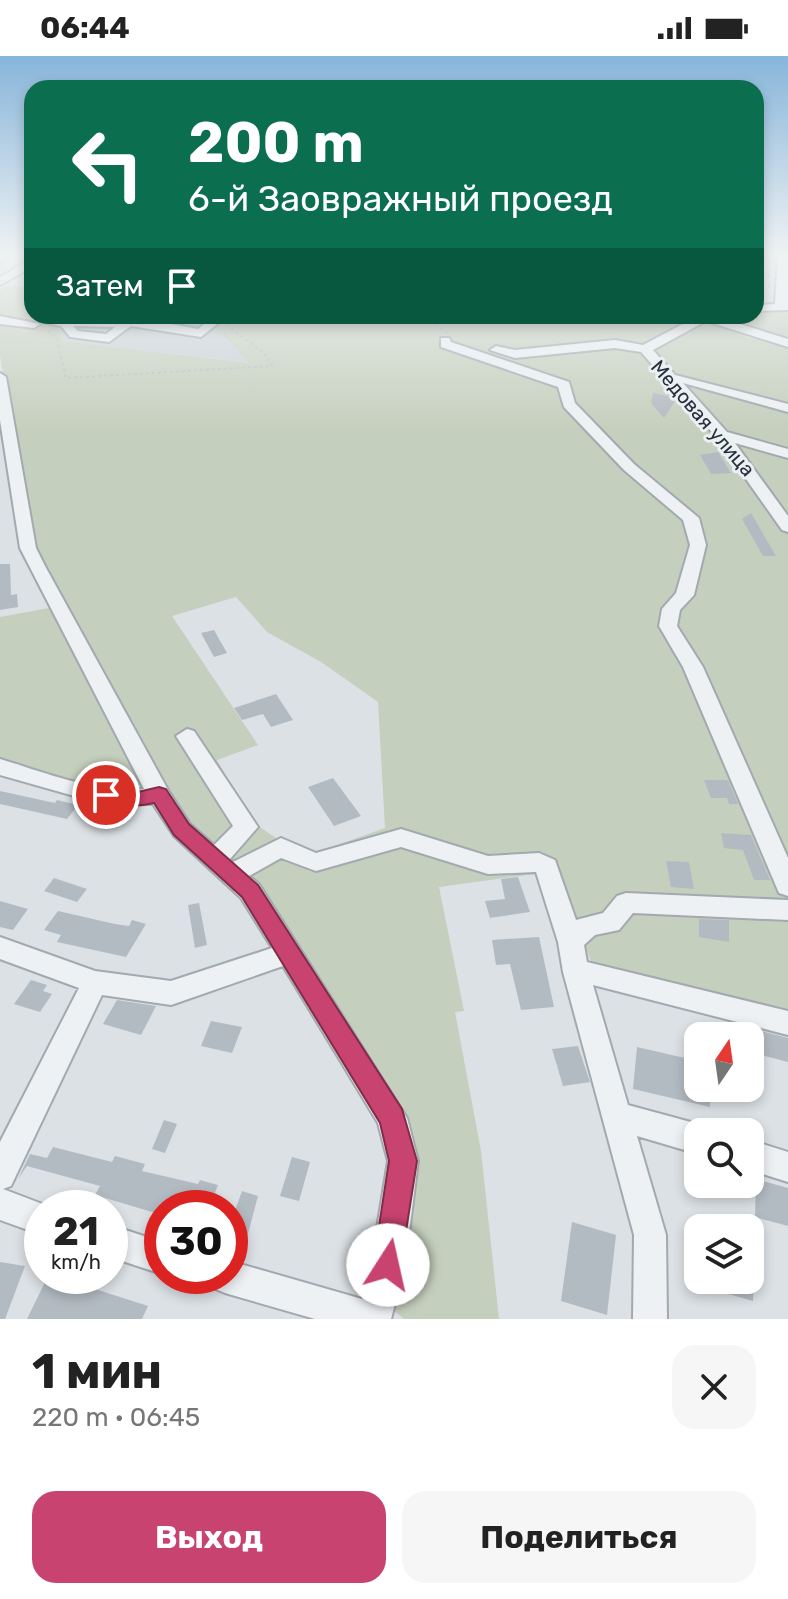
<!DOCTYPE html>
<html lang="ru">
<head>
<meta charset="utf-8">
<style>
	body { margin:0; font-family:Rubik,sans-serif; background:#f6f6f6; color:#222; height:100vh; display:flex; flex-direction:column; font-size:30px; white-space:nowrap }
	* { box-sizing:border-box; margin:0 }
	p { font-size:26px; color:#767676 }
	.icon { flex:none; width:44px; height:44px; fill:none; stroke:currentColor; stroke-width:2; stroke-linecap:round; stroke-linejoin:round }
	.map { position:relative; height:1263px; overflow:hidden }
	.sheet { display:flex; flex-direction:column; background:#fff; flex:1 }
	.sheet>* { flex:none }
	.top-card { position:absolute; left:24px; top:24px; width:740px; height:244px; border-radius:24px; box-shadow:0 4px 12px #0003; background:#0b6e4f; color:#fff; overflow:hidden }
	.needle { width:52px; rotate:13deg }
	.fabs { position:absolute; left:684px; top:966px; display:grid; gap:16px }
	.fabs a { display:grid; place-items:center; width:80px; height:80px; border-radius:16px; background:#fff; box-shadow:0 4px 12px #0003; font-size:40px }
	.speed { position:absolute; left:24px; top:1134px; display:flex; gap:16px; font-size:40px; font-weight:700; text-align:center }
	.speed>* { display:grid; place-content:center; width:104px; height:104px; border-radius:50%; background:#fff; box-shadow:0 4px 12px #0003; line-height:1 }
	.speed small { font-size:20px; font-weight:400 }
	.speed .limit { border:12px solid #d22; background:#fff; color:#111 }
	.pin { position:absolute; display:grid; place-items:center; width:68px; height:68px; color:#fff; margin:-34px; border:4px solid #fff; border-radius:50%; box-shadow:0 2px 8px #0007 }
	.me { position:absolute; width:88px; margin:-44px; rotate:10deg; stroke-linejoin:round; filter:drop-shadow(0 0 6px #0008) }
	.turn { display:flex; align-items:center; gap:28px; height:168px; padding:0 32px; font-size:36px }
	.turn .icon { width:104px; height:104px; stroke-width:2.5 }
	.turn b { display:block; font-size:56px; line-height:68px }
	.then { display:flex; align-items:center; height:76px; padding:0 32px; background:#0003; gap:16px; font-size:30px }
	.round { display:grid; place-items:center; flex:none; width:84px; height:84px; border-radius:24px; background:#f6f6f6 }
	.overview { display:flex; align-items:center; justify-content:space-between; height:136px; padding:0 32px }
	h1 { font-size:48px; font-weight:700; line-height:60px }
	.cta { display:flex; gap:16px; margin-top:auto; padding:16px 32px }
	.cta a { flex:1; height:92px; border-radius:24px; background:#c8436f; color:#fff; font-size:32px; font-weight:700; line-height:92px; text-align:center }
	.cta a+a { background:#f6f6f6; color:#222 }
	.status { display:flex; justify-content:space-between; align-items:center; height:56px; padding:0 40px; background:#fff; direction:ltr }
	.status svg { height:22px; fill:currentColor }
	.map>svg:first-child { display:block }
	.built { fill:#cad1d7 }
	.green { fill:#c5cfbd; fill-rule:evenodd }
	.building { fill:#b3bbc2 }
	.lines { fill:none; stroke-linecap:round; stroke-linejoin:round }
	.minor-casing { stroke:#a2a9af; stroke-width:4 }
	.path { stroke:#babfc4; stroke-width:2; stroke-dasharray:3 3; stroke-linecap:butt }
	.minor { fill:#eef1f4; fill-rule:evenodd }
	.route { fill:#c8436f; stroke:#822c48; stroke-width:2 }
	.labels { text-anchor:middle; stroke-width:6; stroke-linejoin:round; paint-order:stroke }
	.far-street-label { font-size:20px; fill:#26313b; stroke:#ebf0f3 }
</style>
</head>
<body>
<div class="status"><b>06:44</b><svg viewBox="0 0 49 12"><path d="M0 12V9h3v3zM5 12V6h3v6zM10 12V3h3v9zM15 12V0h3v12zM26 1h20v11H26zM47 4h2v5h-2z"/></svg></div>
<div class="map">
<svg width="788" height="1263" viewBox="0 0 788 1263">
	<rect width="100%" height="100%" fill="#dce1e5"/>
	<!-- built -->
	<path class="built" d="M49,260h186l-16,7 33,40 -189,-22 -24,-17z"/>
	<!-- green -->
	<g class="green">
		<path d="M8,229l24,2v29h17l-9,8 16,-1 7,18 187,22 -35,-36 20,-11h464l4,5 47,17 38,6v672l-196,-52 -35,-93 -118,16 25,124 -9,1 26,139 18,168h-95l-12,-10 21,-100v-42l-157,-278 -81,-78 -101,-193 -31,-52 -9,-19 -34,-191v-66zM236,541l31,35 54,30 57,40 7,126 -81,29 -52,-35 -35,-62 41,-15 -86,-129z"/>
		<path d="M788,253v29l-8,-3 -6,4 -63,-23h45v-6z"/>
		<path d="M49,552l91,176 -4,6 -33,2 -103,-30v-145z"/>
	</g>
	<!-- building -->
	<g class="building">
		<path d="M653,337l24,5 -13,20 -13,-15z"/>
		<path d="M718,396l13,21 -20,1 -11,-19z"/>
		<path d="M751,457l25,43h-13l-21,-37z"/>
		<path d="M0,508h10l1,31 6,-1 1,13 -18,3z"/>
		<path d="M214,574l13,23 -13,4 -13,-24z"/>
		<path d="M276,638l17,26 -22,7 -8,-13 -21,6 -8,-12z"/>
		<path d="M333,722l28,38 -27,10 -26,-39z"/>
		<path d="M704,724h24l10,24h-9l-2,-6h-16z"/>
		<path d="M0,735l55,12 2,-3 21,5 -11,14 -67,-15z"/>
		<path d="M721,777l30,2 19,45h-16l-11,-30 -19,-2z"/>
		<path d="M666,805l23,1 5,27 -23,-2z"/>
		<path d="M518,821l12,35 -40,6 -5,-17 20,-2 -4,-20z"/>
		<path d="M54,822l33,11 -10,13 -33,-11z"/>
		<path d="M0,845l28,8 -15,21 -13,-3z"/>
		<path d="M199,847l8,42 -12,3 -7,-43z"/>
		<path d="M58,855l57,13 14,2 3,-6 14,4 -20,33 -69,-15 4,-7 -17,-5z"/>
		<path d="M699,863l30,1v22l-30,-5z"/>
		<path d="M539,881l15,70 -33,3 -11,-46 -14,1 -4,-25z"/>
		<path d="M31,924l16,5 -4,6 9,3 -12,18 -26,-8z"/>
		<path d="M117,944l39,6 -15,29 -38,-11z"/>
		<path d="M211,965l31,6 -10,26 -31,-7z"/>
		<path d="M750,972l38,10v24l-38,-10z"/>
		<path d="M578,990l12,36 -27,4 -11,-37z"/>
		<path d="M637,991l61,14v27h12v19l-77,-18z"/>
		<path d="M164,1064l13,4 -12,29 -13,-4z"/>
		<path d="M53,1091l59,15 3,-6 30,8 -3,7 56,13 2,-4 18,5 -9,23 -32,-6 -2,6h-13v7l-67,-20 5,-9 -73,-20 -9,13 12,-25 17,4z"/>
		<path d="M292,1101l18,5 -11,39 -19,-5z"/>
		<path d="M756,1123l32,9v38l-33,-9z"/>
		<path d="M242,1135l16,5 -12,45 -16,-4v-12z"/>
		<path d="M572,1166l44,13 -9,80 -46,-14z"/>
		<path d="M0,1206l25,4 -20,53h-5z"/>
		<path d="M48,1220h19l26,8 -1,4 56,18 -6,13h-115z"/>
		<path d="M693,1224h61l-1,21 -60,-17z"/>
	</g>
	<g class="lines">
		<!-- minor casing -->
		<g class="minor-casing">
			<g id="minor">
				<path d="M0,198h11l-11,7z"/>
				<path d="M778,198h10v56l-32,1v-6l19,-1z"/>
				<path d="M32,203v8l-32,18v-8z"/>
				<path d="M0,260l40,8 -6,4 -34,-4z"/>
				<path d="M128,260l70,13 16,-13h13l-26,21 -70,-11 -22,16 -39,-5 -9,-11 -20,-4 6,-4 76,2zM73,270l42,1 -9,7 -28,-3z"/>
				<path d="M698,260h16l74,23v8l-82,-26 -53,29 22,25 113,29v8l-105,-29 44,49 61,17v9l-53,-15 53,73v16l-6,-2 -65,-92 -76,-86 -26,-4 -100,10 -25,-8 6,-4 19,4 100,-10 28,5z"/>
				<path d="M441,282h8l2,4 118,40 6,21 59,61 65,54 7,27 -12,50 -14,15 -3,16 26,41 85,191v38l-9,-3 -3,-7 -93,-219 -24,-41 3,-17 14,-16 14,-48 -7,-25 -59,-50 -60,-63 -6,-20 -117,-40z"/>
				<path d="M0,317l6,4 30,171 9,18 123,224 22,34 24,21 19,-19 -57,-90 11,-7 7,2 64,96 -28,32 3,3 48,-24 35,15 85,-24 87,27 51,-3 16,7 21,60 27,-7 14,-17 9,-3 162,7v20l-155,-7 -14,17 -24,5 -11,10 3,17 201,49v24l-195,-50 35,120 70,19 12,8h-12v22l-61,-18 29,99 1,84h-34l1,-84 -71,-263 -5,-30 -22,-70 -48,2 -87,-27 -85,24 -35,-13 -32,18 10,8 148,234 11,43 -13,104 -14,54h-76l-90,-26 -12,-5 -5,-12h22v-15l132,38 9,-34 17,-104 -10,-38 -95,-157 -112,39 -69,-10 -91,191 -8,3 50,19h-11v27l-42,-15v-78l79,-154 -79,-29v-22l95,34 76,10 101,-33 -31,-50 -67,-62 -21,-32 -54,-1 -99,-28v-16c47,14 94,34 144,30l-124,-241 -20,-128z"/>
				<path d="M750,1084l38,12v30l-38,-12z"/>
				<path d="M110,1169l52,17v32l-52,-17z"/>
			</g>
		</g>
		<!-- path -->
		<g class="path">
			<path d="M756,207l14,1"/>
			<path d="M756,219l14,1"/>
			<path d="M756,229l14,2"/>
			<path d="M278,260l42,3 8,-3"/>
			<path d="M420,260l28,17"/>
			<path d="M602,260l8,17"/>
			<path d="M48,275l9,8 9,39 206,-12 -9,-14 -36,-26"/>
		</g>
		<!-- minor -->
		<use href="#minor" class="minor"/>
	</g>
	<!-- sky -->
	<linearGradient id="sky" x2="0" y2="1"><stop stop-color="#87b5da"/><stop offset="0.53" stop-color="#eff2f3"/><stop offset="1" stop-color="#eff2f3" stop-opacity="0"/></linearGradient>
	<rect width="788" height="375" fill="url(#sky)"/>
	<!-- route -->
	<path class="route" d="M159,731l7,2 23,35 69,61 144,224 15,52 -18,115 -11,4 -10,-4 -5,-11 16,-104 -9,-38 -138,-226 -68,-62 -20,-32c-16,4 -48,7 -58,-8l10,-7 32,4z"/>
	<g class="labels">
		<!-- far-street labels -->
		<g class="far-street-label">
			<text transform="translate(703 362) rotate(49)" y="7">Медовая улица</text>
		</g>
	</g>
</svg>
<div class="fabs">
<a><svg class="needle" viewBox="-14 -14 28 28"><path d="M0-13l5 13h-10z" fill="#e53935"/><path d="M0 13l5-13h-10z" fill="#767676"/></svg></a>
<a><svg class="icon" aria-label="search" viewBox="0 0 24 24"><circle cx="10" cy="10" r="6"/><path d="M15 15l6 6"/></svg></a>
<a><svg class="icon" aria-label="layers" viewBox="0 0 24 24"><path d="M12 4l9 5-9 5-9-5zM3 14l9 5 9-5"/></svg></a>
</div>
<div class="speed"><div>21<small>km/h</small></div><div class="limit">30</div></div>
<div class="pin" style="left:106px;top:739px;background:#d93025"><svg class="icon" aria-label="arrive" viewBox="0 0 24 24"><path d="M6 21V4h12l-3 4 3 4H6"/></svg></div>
<svg class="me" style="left:388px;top:1209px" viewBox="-20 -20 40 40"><circle r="19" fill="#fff"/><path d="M0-13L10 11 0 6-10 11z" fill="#c8436f"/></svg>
<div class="top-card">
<div class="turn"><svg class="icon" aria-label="left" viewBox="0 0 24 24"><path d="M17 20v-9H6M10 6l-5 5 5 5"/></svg><div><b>200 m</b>6-й Заовражный проезд</div></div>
<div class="then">Затем<svg class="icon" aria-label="arrive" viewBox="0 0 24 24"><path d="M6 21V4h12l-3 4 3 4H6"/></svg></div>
</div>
</div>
<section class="sheet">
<div class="overview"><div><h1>1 мин</h1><p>220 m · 06:45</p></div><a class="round"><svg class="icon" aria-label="close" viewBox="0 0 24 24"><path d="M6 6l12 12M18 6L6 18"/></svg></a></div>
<div class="cta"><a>Выход</a><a>Поделиться</a></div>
</section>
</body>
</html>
